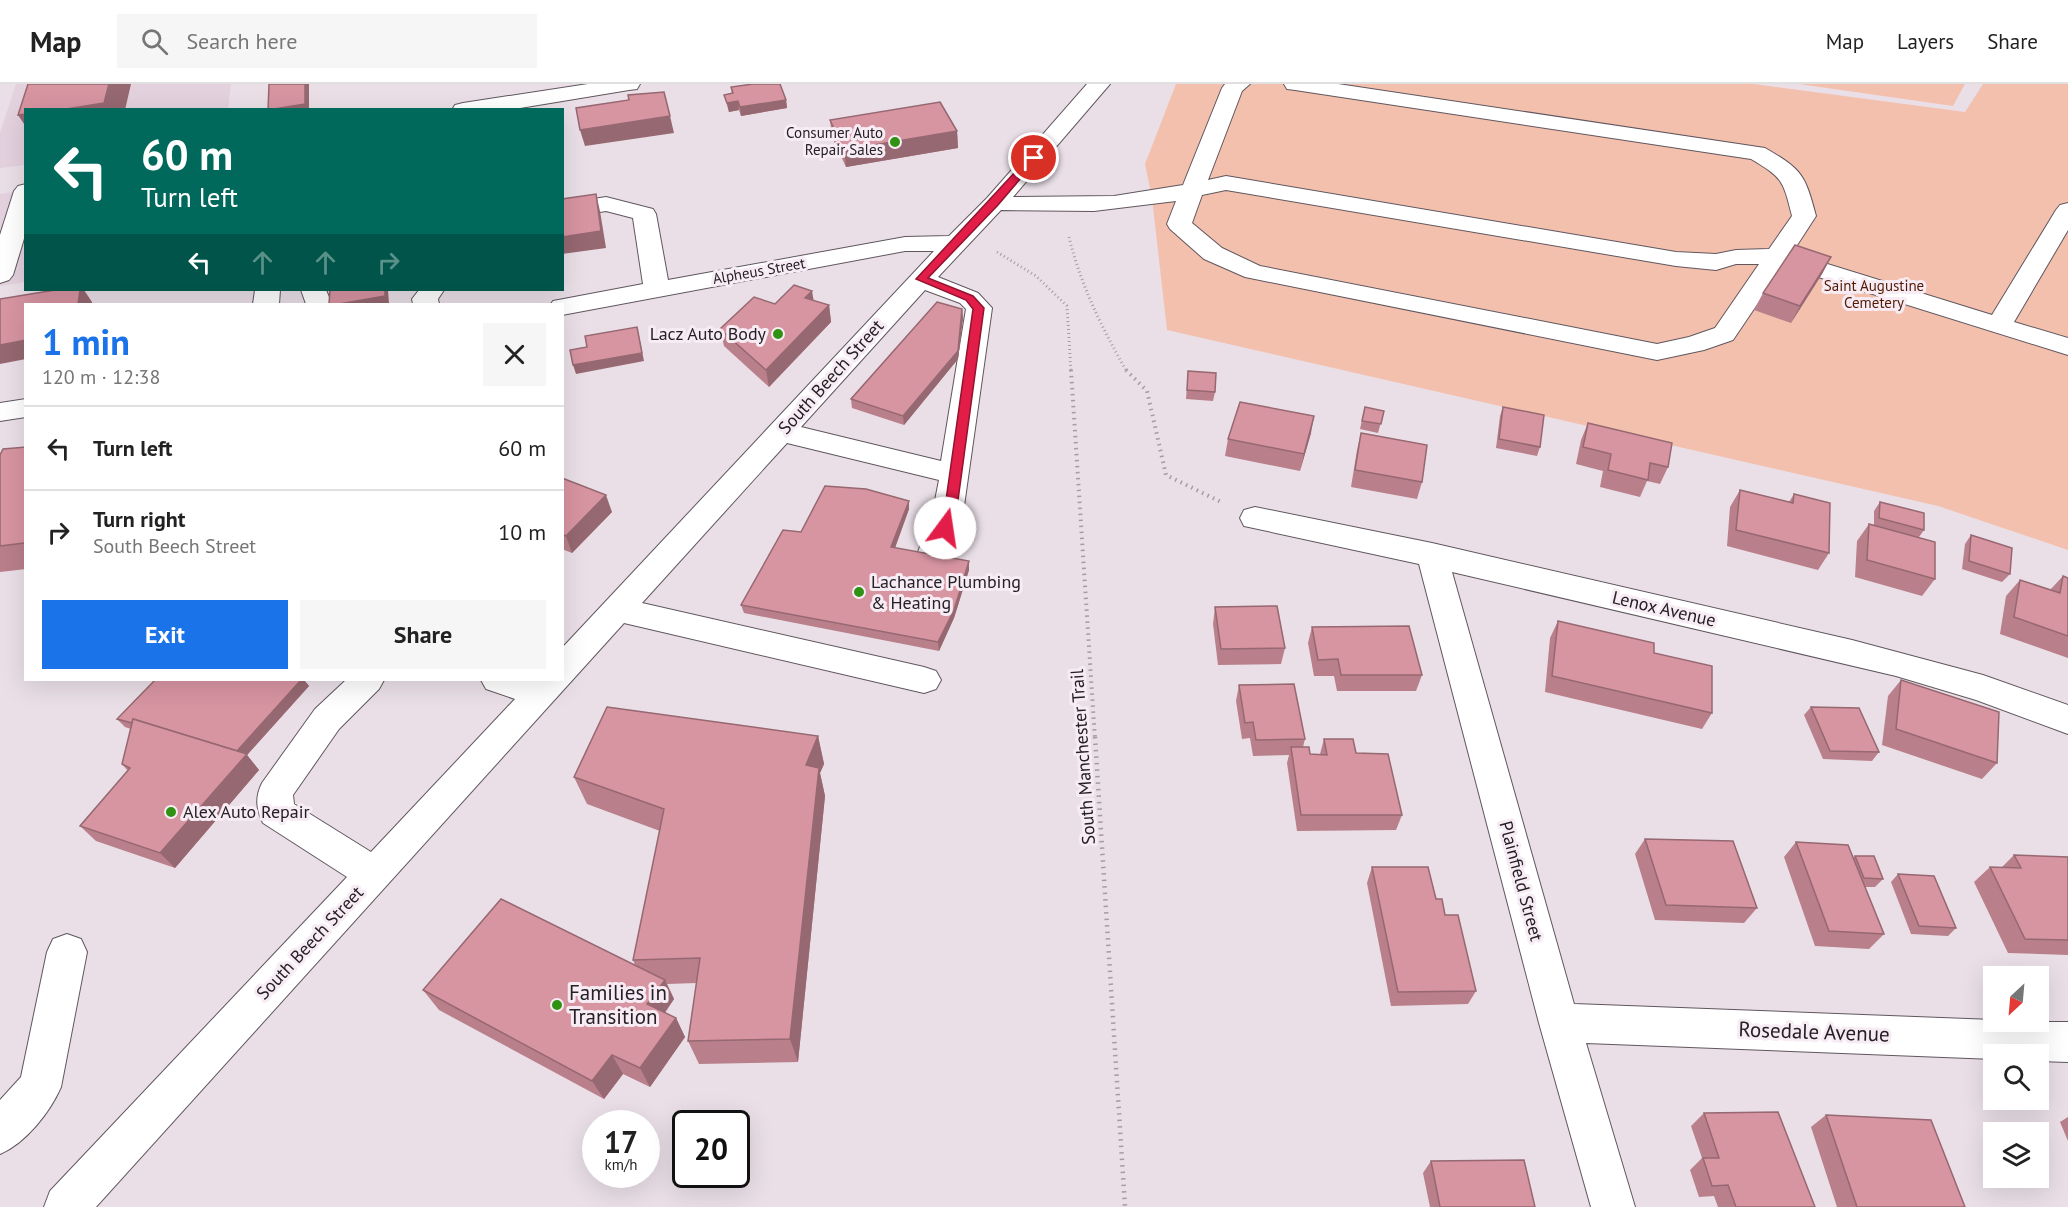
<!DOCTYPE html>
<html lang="en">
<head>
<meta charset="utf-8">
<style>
	body { margin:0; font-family:"PT Sans",sans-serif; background:#f6f6f6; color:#222; height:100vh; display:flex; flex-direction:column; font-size:22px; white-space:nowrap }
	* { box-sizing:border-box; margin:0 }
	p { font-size:20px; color:#767676 }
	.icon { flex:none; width:33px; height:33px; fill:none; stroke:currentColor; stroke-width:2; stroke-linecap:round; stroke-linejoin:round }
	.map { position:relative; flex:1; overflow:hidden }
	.drawer { position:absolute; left:24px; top:219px; width:540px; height:378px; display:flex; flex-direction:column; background:#fff; border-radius:0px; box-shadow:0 6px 24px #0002 }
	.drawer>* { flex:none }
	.hud { position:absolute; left:24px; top:24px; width:540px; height:183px; border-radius:0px; box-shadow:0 6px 24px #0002; background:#00695c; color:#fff; overflow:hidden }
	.needle { width:39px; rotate:206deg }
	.tools { position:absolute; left:1983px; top:882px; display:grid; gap:12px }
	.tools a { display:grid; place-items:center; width:66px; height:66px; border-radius:0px; background:#fff; box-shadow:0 6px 24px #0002; font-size:30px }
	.speed { position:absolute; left:582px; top:1026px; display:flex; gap:12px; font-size:30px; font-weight:700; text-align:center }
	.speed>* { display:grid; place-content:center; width:78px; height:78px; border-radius:50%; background:#fff; box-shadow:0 6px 24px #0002; line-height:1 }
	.speed small { font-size:15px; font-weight:400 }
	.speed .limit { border:3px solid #111; border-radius:9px; background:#fff; color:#111 }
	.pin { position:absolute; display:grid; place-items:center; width:51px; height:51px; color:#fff; margin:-26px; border:3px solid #fff; border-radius:50%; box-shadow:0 2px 6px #0007 }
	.me { position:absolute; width:66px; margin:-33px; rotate:14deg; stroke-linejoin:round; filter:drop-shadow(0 0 4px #0008) }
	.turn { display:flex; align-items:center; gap:21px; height:126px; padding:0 18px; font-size:27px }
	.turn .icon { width:78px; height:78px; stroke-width:2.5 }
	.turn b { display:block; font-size:42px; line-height:51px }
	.lanes { display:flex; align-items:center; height:57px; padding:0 18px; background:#0003; justify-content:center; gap:30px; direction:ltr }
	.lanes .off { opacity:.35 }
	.round { display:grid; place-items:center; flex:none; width:63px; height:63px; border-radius:0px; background:#f6f6f6 }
	.summary { display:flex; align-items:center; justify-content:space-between; height:102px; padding:0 18px }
	h1 { font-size:36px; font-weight:700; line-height:45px; color:#1a73e8 }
	.action { display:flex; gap:12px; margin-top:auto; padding:12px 18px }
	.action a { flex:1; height:69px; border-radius:0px; background:#1a73e8; color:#fff; font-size:24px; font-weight:700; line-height:69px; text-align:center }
	.action a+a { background:#f6f6f6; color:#222 }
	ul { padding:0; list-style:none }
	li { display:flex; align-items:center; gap:18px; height:84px; padding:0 18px; border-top:2px solid #e0e0e0 }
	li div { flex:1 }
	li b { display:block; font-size:22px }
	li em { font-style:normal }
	header { display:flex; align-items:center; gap:36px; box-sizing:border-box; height:84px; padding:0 30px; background:#fff; border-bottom:2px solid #e0e0e0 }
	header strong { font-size:28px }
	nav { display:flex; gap:33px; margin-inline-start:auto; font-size:21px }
	.search { width:420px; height:54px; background:#f6f6f6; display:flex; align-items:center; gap:15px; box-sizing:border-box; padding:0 21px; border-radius:0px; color:#767676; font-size:22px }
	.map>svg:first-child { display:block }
	.built { fill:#e3d1de }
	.green { fill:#f3c0ae }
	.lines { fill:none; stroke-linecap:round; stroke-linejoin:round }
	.minor-casing { stroke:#60575e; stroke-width:2 }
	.path-far2 { stroke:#a49ca2; stroke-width:3; stroke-dasharray:1 3; stroke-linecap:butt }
	.path-far1 { stroke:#a49ca2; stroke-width:4; stroke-dasharray:1.5 4.5; stroke-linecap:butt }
	.path { stroke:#a49ca2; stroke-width:4.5; stroke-dasharray:1.5 5; stroke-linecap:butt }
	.minor { fill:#fff; fill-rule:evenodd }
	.wall { fill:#b97f8a }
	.shaded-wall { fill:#966871 }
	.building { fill:#d794a1; stroke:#966871; stroke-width:1.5 }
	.route { fill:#e11d48; stroke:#92132f; stroke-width:1.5 }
	.poi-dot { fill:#2f9213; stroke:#f7ecf4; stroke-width:2 }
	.labels { text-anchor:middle; stroke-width:6; stroke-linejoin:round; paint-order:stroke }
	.far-poi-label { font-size:15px; fill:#242023; stroke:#f7ecf4; text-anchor:end }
	.far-street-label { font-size:15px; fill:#242023; stroke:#f7ecf4 }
	.far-park-label { font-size:15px; fill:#521a03; stroke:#f7ecf4 }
	.poi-label { font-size:18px; fill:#242023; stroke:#f7ecf4; text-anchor:start }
	.street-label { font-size:18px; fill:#242023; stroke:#f7ecf4 }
	.near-poi-label { font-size:21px; fill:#242023; stroke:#f7ecf4; text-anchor:start }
	.near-street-label { font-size:21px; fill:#242023; stroke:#f7ecf4 }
</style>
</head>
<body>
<header>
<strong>Map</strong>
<div class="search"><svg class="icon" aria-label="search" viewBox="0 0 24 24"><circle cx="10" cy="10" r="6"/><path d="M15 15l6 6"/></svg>Search here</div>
<nav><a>Map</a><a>Layers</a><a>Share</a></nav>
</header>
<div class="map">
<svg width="2068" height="1123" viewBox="0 0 2068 1123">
	<rect width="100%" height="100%" fill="#eadfe7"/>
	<!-- built -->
	<g class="built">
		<path d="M16,0h215l-3,25 -202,1 -1,55 -25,3v-35z"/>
		<path d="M25,106v92l-25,4v-92z"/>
	</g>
	<!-- green -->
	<g class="green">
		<path d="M1176,0h578l211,28 18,-28h85v466l-130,-44 -771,-176 -15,-132 -7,-34z"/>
		<path d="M1799,0h166l-12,22z"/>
	</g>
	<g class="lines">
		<!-- minor casing -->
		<g class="minor-casing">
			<g id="minor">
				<path d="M588,0h52l-3,5 -8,1 -121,20h-56l3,-5 8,-2z"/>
				<path d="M1087,0h23l-97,113 101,-1 69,-11 39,-97 3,-4h25l-8,7 -34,89 18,-4 450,76 40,2 20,-4 33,-1 23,-33c-9,-36 -9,-38 -41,-57l-456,-69 -8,-1 -3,-5h54l427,64c38,22 40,27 51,68l-24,37 200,62 64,-105 4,-5 8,-2v27l-54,92 54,16v17l-285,-89 -50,74 -29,10 -47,10 -412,-83 -41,-18 -34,-30 -3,-5 9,-23 -82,10 -93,-1 -63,67 40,16 14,15 -28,198 -8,30 -13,29 -11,3 -11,-3 -5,-8 16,-41 7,-36 -152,-37 -145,160 282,64 12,4 5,9 -5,9 -12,4 -300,-70 -528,584h-52l6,-16 297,-314 -84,-54c-7,-14 -8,-26 -1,-40l53,-74 31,-29h38l-5,9 -40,40 -46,66 1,9 77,48 144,-153 -29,-10 -5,-9h81v-32l372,-397h-29l-343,64v-11h-11l2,-3 90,-17 -10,-66 -27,-7 -44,7v-14l44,-7 47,12 3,5 12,66 237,-43 44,-1 38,-38zM1226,106l450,76 40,4 20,-6h23l-44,64 -26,9 -32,7 -397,-78 -38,-18 -30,-25 10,-28zM925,206l35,13 6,6 -25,152 -140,-34z"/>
				<path d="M26,100v48l-13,43 -4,5 -9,3v-48l14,-44 4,-5z"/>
				<path d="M255,206h25l-1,14h-26z"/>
				<path d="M301,206h25l6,14h-26z"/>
				<path d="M419,206h25l-6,9 1,5h-26l-1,-5z"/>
				<path d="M26,315v18l-26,4v-18z"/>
				<path d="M1255,423l177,36 420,97 131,35 85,30v29l-92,-34 -80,-24 -444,-104 122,432 420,16v2h74v40l-30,-1v-7h-44v5l-408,-16 49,164h-44l-52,-184 -120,-459 -175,-38 -4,-8 4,-8z"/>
				<path d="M67,850l14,5 6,13 -26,135c-11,25 -35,56 -61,67v-54l21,-23 26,-125 6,-13z"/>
			</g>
		</g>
		<!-- path-far2 -->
		<g class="path-far2">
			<path d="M1069,153c12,49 33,91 58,135"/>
			<path d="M997,168l39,24 31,30 4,66"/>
		</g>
		<!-- path-far1 -->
		<g class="path-far1">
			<path d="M1071,286l24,369"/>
			<path d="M1126,286l21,21 19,84 55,27"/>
		</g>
		<!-- path -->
		<path class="path" d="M1095,653l30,470"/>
		<!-- minor -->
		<use href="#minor" class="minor"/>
	</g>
	<!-- wall -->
	<g class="wall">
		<path d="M731,3l55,13 1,8 -46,8 -2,-6 -10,2 -5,-17 8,-1z"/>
		<path d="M830,36l127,11 1,17 -112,19 -14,-30z"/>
		<path d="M1831,173l-9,17 -31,49 -37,-13 9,-17z"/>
		<path d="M814,217l15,4 2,17 -62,65 -45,-41 -4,-17 55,-25z"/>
		<path d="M962,225l1,9 -5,41 -54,66 -52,-17 -1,-9z"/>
		<path d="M1188,287l27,21 -2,9 -27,-2z"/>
		<path d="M1365,323l19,4 -6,22 -18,-4z"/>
		<path d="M1503,323l37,40 -3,9 -41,-8 4,-32z"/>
		<path d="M1588,339l80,44 -8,17 -13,-3 -7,16 -40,-10 3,-16 -27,-7 5,-24z"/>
		<path d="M1311,349l-11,38 -75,-15 3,-17z"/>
		<path d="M1361,349l61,49 -5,17 -66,-12 6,-37z"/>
		<path d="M26,363v122l-26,3v-117z"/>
		<path d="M562,394l50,34 -40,41 -10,-4z"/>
		<path d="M1740,406l49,12 5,-8 35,59 -11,17 -91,-24 3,-39z"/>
		<path d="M1880,418l44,28 -5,7 16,42 -13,17 -67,-19 2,-36 12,-17 5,1v-14z"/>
		<path d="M909,425l-14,39 74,13v9l-15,48 -15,33 -195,-38 -3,-8 60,-73z"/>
		<path d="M1971,451l39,39 -8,8 -40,-13 3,-25z"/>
		<path d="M2063,492l5,2v80l-68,-24 6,-38 14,-16 30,10z"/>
		<path d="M1215,523l70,41 -4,16 -63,1 -5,-41z"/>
		<path d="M1558,537l96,32 58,60 -10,16 -157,-37 5,-54z"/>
		<path d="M1312,543l110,48 -6,16h-79l-3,-15h-20l-6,-33z"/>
		<path d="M155,596h149l5,6 -62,69 12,15 -84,98 -79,-27 -16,-15 48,-55 -6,-7 9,-35 -6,-2 -8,-8z"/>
		<path d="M1901,596l96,83 -15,16 -100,-34 6,-49z"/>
		<path d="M1239,601l66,54 -2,8 7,7h10l4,-15 32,14 46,62 -6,15 -99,1 -10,-68 2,-8 -36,1 -3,-18 -8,1 -6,-38z"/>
		<path d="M1811,623l68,45 -7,9 -49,-2 -19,-44z"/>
		<path d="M818,652l6,28 -4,9 5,23 -27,266 -99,2 -11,-23 9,-58 -30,1 7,15 -9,14 11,5 9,19 -35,50 -27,-13 -19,25 -165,-89 -16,-20 212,-25 -2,-5 27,-129 -73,-27 -13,-27z"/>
		<path d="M1645,755l112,69 -13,15 -89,-3 -20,-66z"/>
		<path d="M1796,758l58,15 1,-1 28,23 -8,8h-10l19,47 -15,15 -54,-3 -31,-89z"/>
		<path d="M2014,771l54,2v98l-60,-2 -34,-71 16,-15 11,1z"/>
		<path d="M1372,783l64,32 40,92 -8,13 -77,2 -24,-123z"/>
		<path d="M1898,790l58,54 -8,8 -37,-2 -20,-52z"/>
		<path d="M1704,1029l111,94h-97l-4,-11 -15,1 -9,-27 12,-12 -11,-32z"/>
		<path d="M1826,1031l139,92h-128l-26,-80z"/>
		<path d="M2068,1033v24l-8,-19z"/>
		<path d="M1431,1077l104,46h-105l-7,-34z"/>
	</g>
	<!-- shaded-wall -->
	<g class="shaded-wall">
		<path d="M109,0h22l-6,26h-65z"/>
		<path d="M305,0h4v26h-36z"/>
		<path d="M786,16l1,8 -46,8 -1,-9z"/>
		<path d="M738,17l1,9 -10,2 -2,-9z"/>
		<path d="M26,30v13l-8,-12z"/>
		<path d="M670,32l4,17 -89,13 -5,-16z"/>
		<path d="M957,47l1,17 -112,19 -2,-17z"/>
		<path d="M596,110l4,17 6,37 -44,6v-17z"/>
		<path d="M1831,173l-9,17 -31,49 9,-17z"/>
		<path d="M80,206h4l8,12v2h-14z"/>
		<path d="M385,206h3l1,14h-50z"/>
		<path d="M812,207l3,17 -10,-10z"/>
		<path d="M829,221l2,17 -62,65 -3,-17z"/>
		<path d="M962,225l1,9 -5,41 -54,66 -1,-9z"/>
		<path d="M637,243l7,34 -68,13 -3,-9z"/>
		<path d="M26,256v19l-26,5v-19z"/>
		<path d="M1314,332l-3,17 -11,38 4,-17z"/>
		<path d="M606,411l6,17 -40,41 -6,-17z"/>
		<path d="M909,417v8l-17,47 -1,-9z"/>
		<path d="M969,477v9l-15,48 -15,33 -1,-9z"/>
		<path d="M301,596h3l5,6 -62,69 12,15 -84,98 -15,-15 73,-97z"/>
		<path d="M818,652l6,28 -4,9 5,23 -27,266 -8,-23 16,-274z"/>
		<path d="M665,896l9,19 -17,24 -10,-19z"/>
		<path d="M676,934l9,19 -35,50 -10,-19z"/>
		<path d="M612,971l11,19 -19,25 -12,-18z"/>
	</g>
	<!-- building -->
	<g class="building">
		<path d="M28,0h81l-5,19 -44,7h-34v4l-8,1z"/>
		<path d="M269,0h36v20l-37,6z"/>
		<path d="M753,0h27l6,16 -46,7 -2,-6 -11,2 -3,-8 9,-2 -2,-6z"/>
		<path d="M664,8l6,24 -90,14 -4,-22 53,-8 -1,-5z"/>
		<path d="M940,18l17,29 -113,19 -14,-30z"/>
		<path d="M596,110l5,37 -39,6v-38z"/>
		<path d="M1795,161l36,12 -31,49 -37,-13z"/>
		<path d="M794,201l18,6 -7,7 24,7 -63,65 -46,-41 34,-32 21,7z"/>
		<path d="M55,206h25l-2,14h-52v36l-26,5v-46z"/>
		<path d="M330,206h55v6l-46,8h-10z"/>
		<path d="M937,218l25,7 -4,42 -55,65 -52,-17z"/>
		<path d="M637,243l5,26 -69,12 -3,-15 17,-3 -2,-11z"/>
		<path d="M1188,287l28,2 -1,19 -28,-2z"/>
		<path d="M1240,318l74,14 -10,38 -76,-15z"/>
		<path d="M1365,323l19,4 -3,13 -19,-3z"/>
		<path d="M1503,323l41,8 -4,32 -41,-8z"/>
		<path d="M1588,339l84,20 -4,24 -18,-4 -2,17 -40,-10 3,-16 -28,-7z"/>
		<path d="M1361,349l66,12 -5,37 -67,-12z"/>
		<path d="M26,363v93l-2,3 -24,3v-91l3,-6z"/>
		<path d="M562,394l44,17 -40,41 -4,-2z"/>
		<path d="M825,402l41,3 43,12 -18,46 78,14 -15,49 -16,32 -197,-37 42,-75 18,2z"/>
		<path d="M1740,406l53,13 1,-9 36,9 -1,50 -93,-23z"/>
		<path d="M1880,418l44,11v17l-45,-12z"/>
		<path d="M1869,440l66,18v37l-68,-19z"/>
		<path d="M1971,451l41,13 -2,26 -41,-13z"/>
		<path d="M2063,492l5,2v58l-54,-19 6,-37 40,13z"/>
		<path d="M1277,522l8,42 -64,1 -6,-42z"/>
		<path d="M1558,537l96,22v10l58,13v47l-160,-37z"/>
		<path d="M1409,542l13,49h-81l-3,-16 -20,1 -6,-33z"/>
		<path d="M155,596h146l-64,71 -104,-32 -1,4 -15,-4z"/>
		<path d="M1901,596l98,32 -2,51 -101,-34z"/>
		<path d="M1294,600l11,55 -49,1 -3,-18 -8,1 -6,-38z"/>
		<path d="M607,623l211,29 -12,29 13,3 -29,271 -102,2 12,-83 -67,2 31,-151 -90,-32z"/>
		<path d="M1811,623l48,1 20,44 -49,-1z"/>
		<path d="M133,635l114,35 -87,99 -80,-27 50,-58 -8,-4z"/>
		<path d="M1324,655h29l3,14 32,1 14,61h-101l-10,-68h18l1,7 17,1z"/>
		<path d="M1645,755l88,2 24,67 -91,-3z"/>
		<path d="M1796,758l52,3 36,89 -55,-3z"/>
		<path d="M2014,771l54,2v83l-43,-1 -35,-72 31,1z"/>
		<path d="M1855,772h19l9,23 -19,-1z"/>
		<path d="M1372,783h56l8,32h6l3,16h13l18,76 -78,1z"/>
		<path d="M1898,790l36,2 22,52 -37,-2z"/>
		<path d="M501,815l164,81 -18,24 29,14 -36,50 -28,-13 -20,26 -169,-91z"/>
		<path d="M1778,1028l37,95h-79l-8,-22 -16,1 -9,-28h16l-15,-45z"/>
		<path d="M1826,1031l105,5 34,87h-108z"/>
		<path d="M1524,1076l11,47h-95l-9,-46z"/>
	</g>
	<!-- route -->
	<path class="route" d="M1030,72l8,2 -40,47 -70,73 45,18 11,12 -26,192 -7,28 -6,5 -7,-5 8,-28 27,-191 -7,-9 -50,-21z"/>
	<!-- markers -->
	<g class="poi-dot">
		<circle cx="895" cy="58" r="6"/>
		<circle cx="778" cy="250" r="6"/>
		<circle cx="859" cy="508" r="6"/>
		<circle cx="171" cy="728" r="6"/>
		<circle cx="557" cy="921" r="6"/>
	</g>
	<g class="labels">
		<!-- far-poi labels -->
		<g class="far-poi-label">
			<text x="883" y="54">Consumer Auto<tspan x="883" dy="17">Repair Sales</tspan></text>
		</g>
		<!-- far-street labels -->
		<g class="far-street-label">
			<text transform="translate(759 187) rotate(-10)" y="5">Alpheus Street</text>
		</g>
		<!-- far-park labels -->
		<g class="far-park-label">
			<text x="1874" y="207">Saint Augustine<tspan x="1874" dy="17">Cemetery</tspan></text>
		</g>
		<!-- poi labels -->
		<g class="poi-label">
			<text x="766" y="256" text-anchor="end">Lacz Auto Body</text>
			<text x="871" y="504">Lachance Plumbing<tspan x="871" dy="21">&amp; Heating</tspan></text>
			<text x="183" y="734">Alex Auto Repair</text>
		</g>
		<!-- street labels -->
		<g class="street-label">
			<text transform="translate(831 293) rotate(-48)" y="6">South Beech Street</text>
			<text transform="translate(1664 525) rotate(13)" y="6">Lenox Avenue</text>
			<text transform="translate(1083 673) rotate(-94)" y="6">South Manchester Trail</text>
			<text transform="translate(1521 797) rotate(75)" y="6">Plainfield Street</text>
			<text transform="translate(310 859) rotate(-47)" y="6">South Beech Street</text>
		</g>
		<!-- near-poi labels -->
		<g class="near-poi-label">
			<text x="569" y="916">Families in<tspan x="569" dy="24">Transition</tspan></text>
		</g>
		<!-- near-street labels -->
		<g class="near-street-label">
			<text transform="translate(1814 948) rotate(2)" y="7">Rosedale Avenue</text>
		</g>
	</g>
</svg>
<div class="tools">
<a><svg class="needle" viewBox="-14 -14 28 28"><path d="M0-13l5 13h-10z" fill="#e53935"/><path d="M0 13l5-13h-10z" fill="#767676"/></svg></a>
<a><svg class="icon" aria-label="search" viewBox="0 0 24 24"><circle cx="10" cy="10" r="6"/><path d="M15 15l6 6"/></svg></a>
<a><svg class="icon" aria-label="layers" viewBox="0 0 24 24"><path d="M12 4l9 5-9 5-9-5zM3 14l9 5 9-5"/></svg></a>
</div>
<div class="speed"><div>17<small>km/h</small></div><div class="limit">20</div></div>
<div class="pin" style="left:1034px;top:74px;background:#d93025"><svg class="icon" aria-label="arrive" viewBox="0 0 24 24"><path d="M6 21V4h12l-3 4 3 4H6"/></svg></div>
<svg class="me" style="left:945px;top:444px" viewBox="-20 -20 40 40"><circle r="19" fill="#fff"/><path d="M0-13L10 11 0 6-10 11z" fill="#e11d48"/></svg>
<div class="hud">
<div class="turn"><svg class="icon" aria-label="left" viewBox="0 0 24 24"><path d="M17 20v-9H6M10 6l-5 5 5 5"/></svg><div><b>60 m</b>Turn left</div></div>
<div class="lanes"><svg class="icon" aria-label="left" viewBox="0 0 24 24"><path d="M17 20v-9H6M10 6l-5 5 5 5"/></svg><svg class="icon off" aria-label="ahead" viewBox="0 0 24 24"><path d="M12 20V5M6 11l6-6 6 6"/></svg><svg class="icon off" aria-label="ahead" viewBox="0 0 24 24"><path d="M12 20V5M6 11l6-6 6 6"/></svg><svg class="icon off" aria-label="right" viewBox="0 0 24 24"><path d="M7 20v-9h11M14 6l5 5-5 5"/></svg></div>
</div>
<section class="drawer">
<div class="summary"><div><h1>1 min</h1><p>120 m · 12:38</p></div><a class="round"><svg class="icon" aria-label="close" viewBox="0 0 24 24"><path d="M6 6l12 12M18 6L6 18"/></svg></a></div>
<ul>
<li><svg class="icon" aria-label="left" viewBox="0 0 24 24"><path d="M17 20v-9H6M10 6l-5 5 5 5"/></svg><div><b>Turn left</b></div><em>60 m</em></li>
<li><svg class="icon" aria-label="right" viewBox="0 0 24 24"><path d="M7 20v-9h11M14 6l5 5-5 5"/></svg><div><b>Turn right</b><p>South Beech Street</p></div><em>10 m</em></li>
</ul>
<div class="action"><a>Exit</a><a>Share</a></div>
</section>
</div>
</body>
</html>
